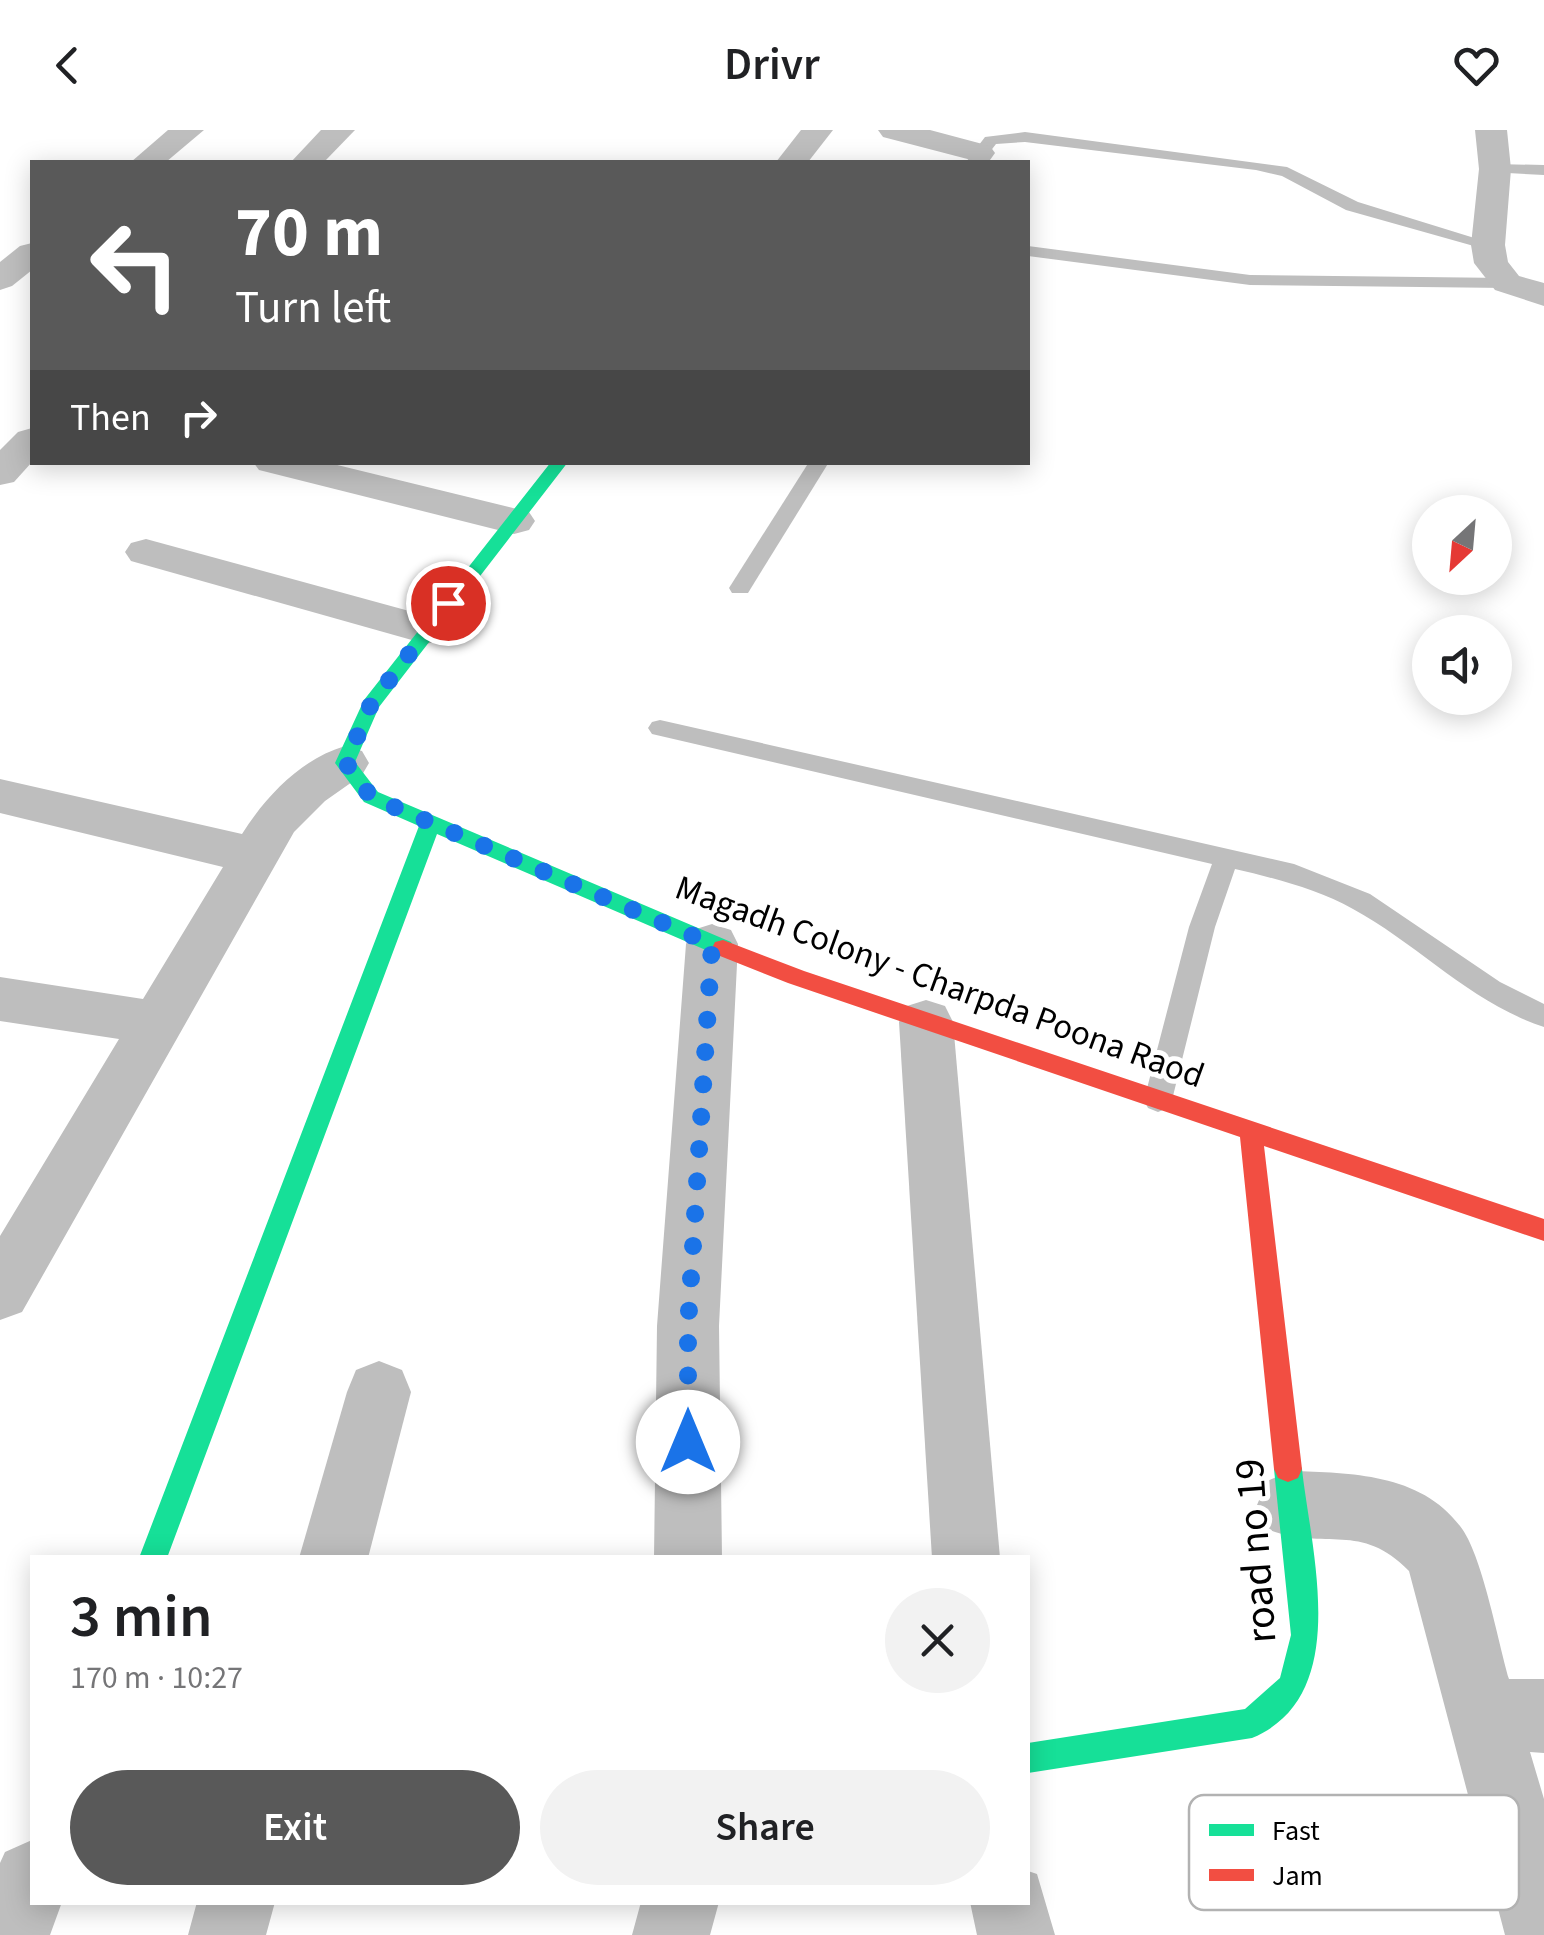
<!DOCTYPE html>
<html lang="en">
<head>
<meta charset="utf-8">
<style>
	body { margin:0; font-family:"Source Sans 3",sans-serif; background:#f2f2f2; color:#202124; height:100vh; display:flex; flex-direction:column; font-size:38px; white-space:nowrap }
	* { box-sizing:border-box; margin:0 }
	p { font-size:32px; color:#757577 }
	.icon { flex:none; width:55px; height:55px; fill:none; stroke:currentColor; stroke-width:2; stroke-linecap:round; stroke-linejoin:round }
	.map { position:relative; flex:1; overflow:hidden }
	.panel { position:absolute; left:30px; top:1425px; width:1000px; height:350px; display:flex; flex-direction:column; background:#fff; border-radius:0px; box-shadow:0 5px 25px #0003 }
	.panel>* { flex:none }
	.top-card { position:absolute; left:30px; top:30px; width:1000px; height:305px; border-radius:0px; box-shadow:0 5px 25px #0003; background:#595959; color:#fff; overflow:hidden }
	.needle { width:65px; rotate:206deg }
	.controls { position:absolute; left:1412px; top:365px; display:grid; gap:20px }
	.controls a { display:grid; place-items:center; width:100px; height:100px; border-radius:50%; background:#fff; box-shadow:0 5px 25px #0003; font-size:50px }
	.pin { position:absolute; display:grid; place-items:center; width:85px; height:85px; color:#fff; margin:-42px; border:5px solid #fff; border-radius:50%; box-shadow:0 2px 10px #0007 }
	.me { position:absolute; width:110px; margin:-55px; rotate:0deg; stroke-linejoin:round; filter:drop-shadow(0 0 8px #0008) }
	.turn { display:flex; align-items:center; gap:35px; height:210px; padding:0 40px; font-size:45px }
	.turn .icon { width:130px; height:130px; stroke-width:2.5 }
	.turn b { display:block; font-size:70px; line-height:85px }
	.then { display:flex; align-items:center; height:95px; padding:0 40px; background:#0003; gap:20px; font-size:38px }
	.round { display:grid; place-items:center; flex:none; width:105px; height:105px; border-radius:52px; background:#f2f2f2 }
	.summary { display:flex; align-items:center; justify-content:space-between; height:170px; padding:0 40px }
	h1 { font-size:60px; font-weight:600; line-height:75px }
	.cta { display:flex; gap:20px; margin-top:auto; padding:20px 40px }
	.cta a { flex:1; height:115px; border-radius:60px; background:#595959; color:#fff; font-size:40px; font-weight:600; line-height:115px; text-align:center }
	.cta a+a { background:#f2f2f2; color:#202124 }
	header { display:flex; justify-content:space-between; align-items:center; height:130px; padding:0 40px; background:#fff; font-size:45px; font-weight:600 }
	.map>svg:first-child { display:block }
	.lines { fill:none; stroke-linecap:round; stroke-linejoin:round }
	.lane { fill:#bebebe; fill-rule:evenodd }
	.street { fill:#bebebe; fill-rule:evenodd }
	.fast { fill:#16e098; fill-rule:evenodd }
	.jam { fill:#f24e42; fill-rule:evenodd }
	.route { stroke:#1a73e8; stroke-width:18; stroke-dasharray:0 32.4 }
	.labels { text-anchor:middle; stroke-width:10; stroke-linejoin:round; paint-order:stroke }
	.street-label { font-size:35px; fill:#000; stroke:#fff }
	.near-street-label { font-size:42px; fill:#000; stroke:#fff }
	.key { fill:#fff; stroke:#b2b2b2; stroke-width:2.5 }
	.key-label { font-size:28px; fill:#000 }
</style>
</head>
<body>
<header><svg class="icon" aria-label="back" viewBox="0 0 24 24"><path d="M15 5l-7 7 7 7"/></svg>Drivr<svg class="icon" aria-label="heart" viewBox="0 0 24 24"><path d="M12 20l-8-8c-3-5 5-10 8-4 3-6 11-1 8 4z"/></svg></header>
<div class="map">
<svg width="1544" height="1805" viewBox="0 0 1544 1805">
	<rect width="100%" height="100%" fill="#fff"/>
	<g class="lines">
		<!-- lane -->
		<g class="lane">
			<path d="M1025,2l262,35 71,35 139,43 -9,5 -142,-40 -64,-34 -26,-6 -231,-28 -29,2 -14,18h-16l19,-25z"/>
			<path d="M1495,34l49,1v10l-55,-3 -2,-3z"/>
			<path d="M1028,116l222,29 257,3 9,5 -9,5 -257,-3 -222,-29z"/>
			<path d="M809,332h20l-81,131h-16l-3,-5z"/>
			<path d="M660,590l634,144 76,30 130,88 44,22v23c-73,-24 -125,-82 -191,-118 -36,-20 -79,-31 -118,-40l-20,58 -43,173 -4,8 -10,4 -10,-4 -4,-8 45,-173 23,-63 -560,-130 -4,-6 4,-6z"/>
		</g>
		<!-- street -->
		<g class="street">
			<path d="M168,0h36l-38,32h-35z"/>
			<path d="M321,0h34l-31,32h-33z"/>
			<path d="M801,0h32l-25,32h-32z"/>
			<path d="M878,0h52l60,16 5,7 -5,7 -11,2 -96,-25z"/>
			<path d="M1475,0h32l4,39 -6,76 3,17 11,14 25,7v23l-49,-16 -21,-27 -3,-18 8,-76z"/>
			<path d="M32,113v27l-20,16 -12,4v-28l20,-16z"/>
			<path d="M32,298v34l-18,20 -14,3v-35l18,-18z"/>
			<path d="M253,332h72l204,50 6,9 -6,9 -15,4 -255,-64z"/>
			<path d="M146,409l296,81 6,10 -6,10 -16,4 -295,-83 -6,-9 6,-9z"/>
			<path d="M345,616l17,5 7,12 -7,12 -37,26 -31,31 -272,480 -22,8v-84l119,-197 -119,-18v-44l143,22 80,-132 -223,-54v-34l242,55c24,-38 59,-75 103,-88z"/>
			<path d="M712,794l19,6 7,14 -19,382 3,232h-68l3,-232 29,-382 7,-14z"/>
			<path d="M926,870l19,6 8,16 47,536h-68l-33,-536 8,-16z"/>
			<path d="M379,1231l23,9 9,22 -43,166h-69l48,-166 9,-22z"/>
			<path d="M1291,1341c59,2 129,2 169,55 22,27 38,116 49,153h35v74l-14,-1 14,47v136h-39l-96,-364c-49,-51 -85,-19 -142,-42l-10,-24 10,-24z"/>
			<path d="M32,1710v62h30l-12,33h-50v-72l5,-11z"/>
			<path d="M1028,1741l9,3 18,61h-78l-7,-33h58z"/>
			<path d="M197,1772h78l-9,33h-78z"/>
			<path d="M641,1772h78l-9,33h-78z"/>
		</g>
		<!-- fast -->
		<g class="fast">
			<path d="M551,332h17l-189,245 -24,55 23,30 353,150 3,6 -3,6h-16l-278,-120 -270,724h-28l280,-732 -55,-24 -29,-39 29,-63z"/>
			<path d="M1288,1326l10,4 4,9c9,83 51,227 -50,269l-224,35v-30l217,-34 35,-31 11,-43 -17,-166 4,-9z"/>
		</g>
		<!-- jam -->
		<path class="jam" d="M723,810l81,31 740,248v22l-280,-95 38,323 -4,9 -10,4 -10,-4 -4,-9 -34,-332 -452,-154 -73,-29 -3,-6 3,-6z"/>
	</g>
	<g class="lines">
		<!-- route -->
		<path class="route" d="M448,473l-77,101 -25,59 25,34 341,147 -24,382v116"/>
	</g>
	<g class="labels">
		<!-- street labels -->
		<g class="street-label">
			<text transform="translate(940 851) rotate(20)" y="12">Magadh Colony - Charpda Poona Raod</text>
		</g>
		<!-- near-street labels -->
		<g class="near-street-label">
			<text transform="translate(1254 1421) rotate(-94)" y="15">road no 19</text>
		</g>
	</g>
	<!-- legend -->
	<rect x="1189" y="1665" width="330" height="115" rx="15" class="key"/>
	<rect x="1209" y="1694" width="45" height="12" fill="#16e098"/>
	<rect x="1209" y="1739" width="45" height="12" fill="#f24e42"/>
	<g class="key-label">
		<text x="1272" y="1710">Fast</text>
		<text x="1272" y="1755">Jam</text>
	</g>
</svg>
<div class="controls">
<a><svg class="needle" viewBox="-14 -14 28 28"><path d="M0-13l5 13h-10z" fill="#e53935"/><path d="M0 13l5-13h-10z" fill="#757577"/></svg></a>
<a><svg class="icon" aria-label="sound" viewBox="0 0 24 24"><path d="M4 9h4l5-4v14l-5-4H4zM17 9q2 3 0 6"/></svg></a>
</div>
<div class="pin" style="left:448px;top:473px;background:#d93025"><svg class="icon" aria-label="arrive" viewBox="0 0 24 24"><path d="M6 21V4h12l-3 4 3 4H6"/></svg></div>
<svg class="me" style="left:688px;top:1312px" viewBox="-20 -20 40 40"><circle r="19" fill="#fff"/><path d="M0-13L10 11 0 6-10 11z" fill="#1a73e8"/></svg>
<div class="top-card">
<div class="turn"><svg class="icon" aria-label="left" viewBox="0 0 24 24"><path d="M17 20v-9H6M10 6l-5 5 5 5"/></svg><div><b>70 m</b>Turn left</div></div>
<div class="then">Then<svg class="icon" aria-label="right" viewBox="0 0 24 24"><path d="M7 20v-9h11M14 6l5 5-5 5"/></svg></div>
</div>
<section class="panel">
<div class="summary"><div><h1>3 min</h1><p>170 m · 10:27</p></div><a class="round"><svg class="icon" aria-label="close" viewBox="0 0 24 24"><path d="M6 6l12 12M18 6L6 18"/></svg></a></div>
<div class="cta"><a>Exit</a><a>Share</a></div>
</section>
</div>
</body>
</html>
